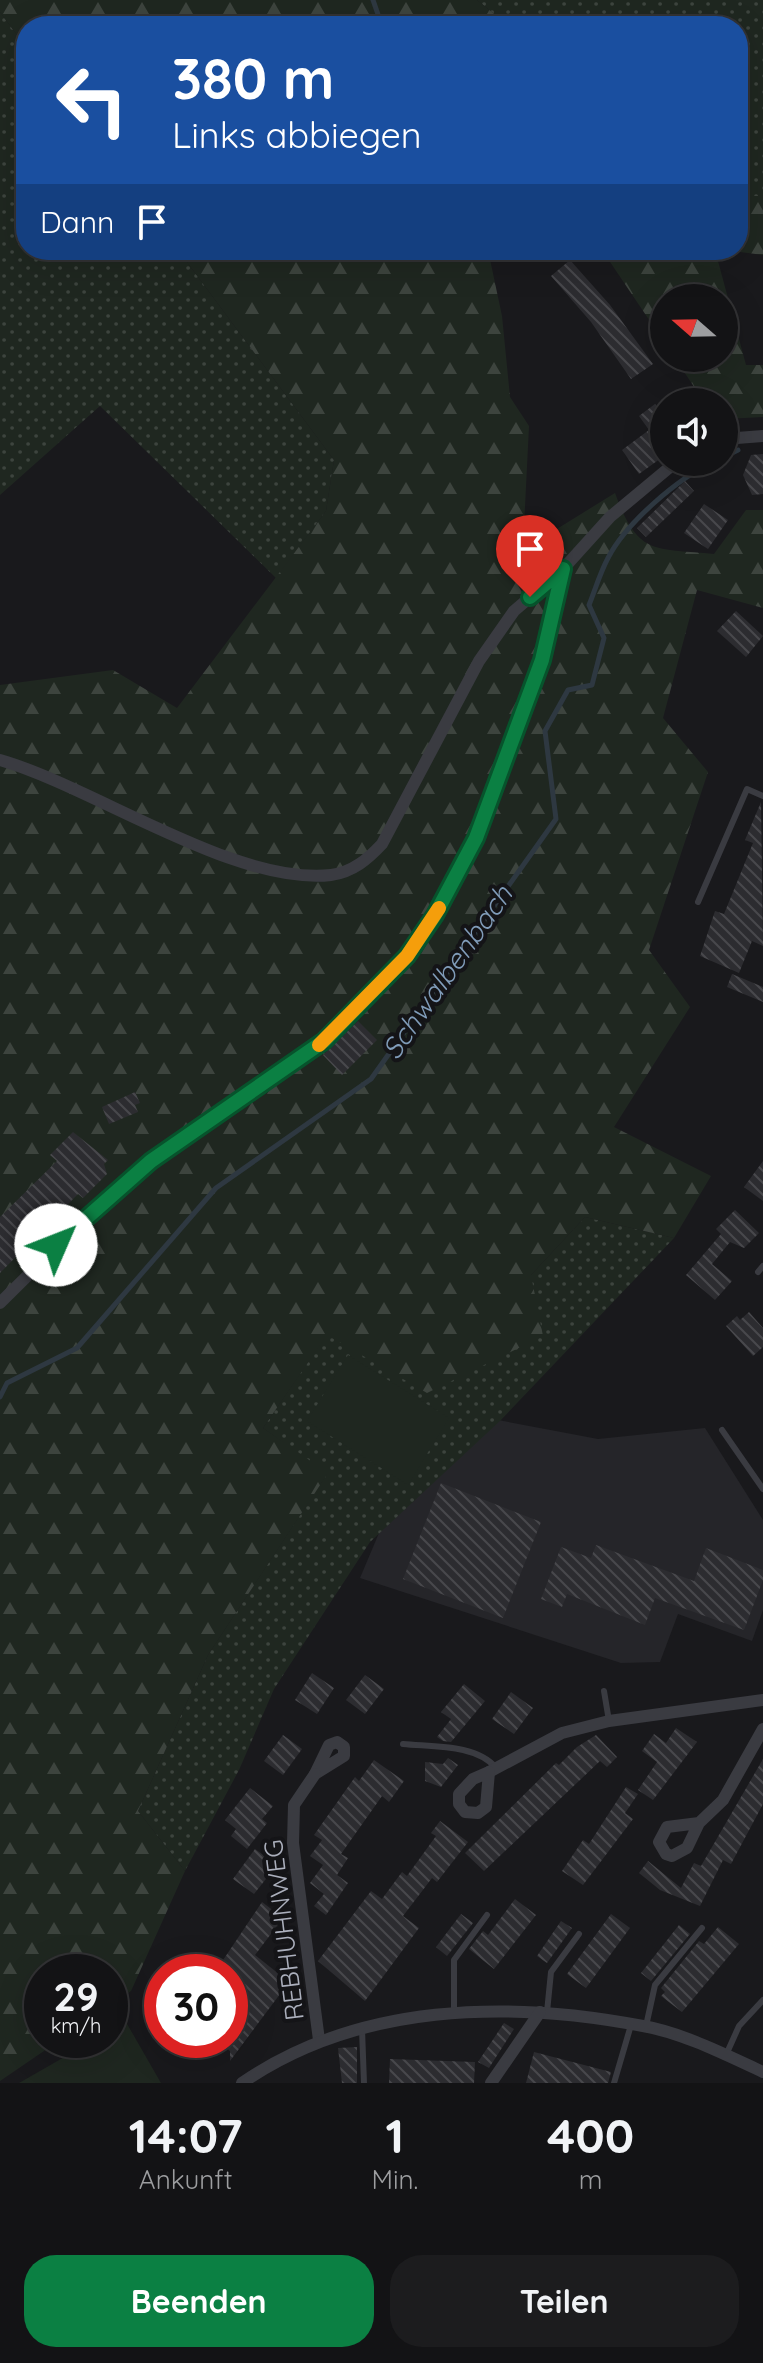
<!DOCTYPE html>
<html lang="de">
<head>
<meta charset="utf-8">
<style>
	body { margin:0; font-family:Quicksand,sans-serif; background:#1c1c1e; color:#f1f3f6; height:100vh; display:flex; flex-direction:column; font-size:30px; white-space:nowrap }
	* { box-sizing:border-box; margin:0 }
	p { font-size:26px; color:#9d9ea0 }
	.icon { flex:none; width:44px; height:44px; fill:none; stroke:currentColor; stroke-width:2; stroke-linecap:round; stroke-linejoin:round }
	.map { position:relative; height:2083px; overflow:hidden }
	.side { display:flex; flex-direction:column; background:#131315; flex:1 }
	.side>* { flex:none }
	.guide { position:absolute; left:16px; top:16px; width:732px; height:244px; border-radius:32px; box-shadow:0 8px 32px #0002,0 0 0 2px #323234; background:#1a4fa0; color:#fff; overflow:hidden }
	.needle { width:52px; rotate:290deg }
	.fabs { position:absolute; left:650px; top:284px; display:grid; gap:16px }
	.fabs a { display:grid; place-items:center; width:88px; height:88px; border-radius:50%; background:#131315; box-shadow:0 8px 32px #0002,0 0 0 2px #323234; font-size:40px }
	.speed { position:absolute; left:24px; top:1954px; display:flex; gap:16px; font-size:40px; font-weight:700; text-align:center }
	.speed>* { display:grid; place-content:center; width:104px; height:104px; border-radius:50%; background:#131315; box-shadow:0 8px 32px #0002,0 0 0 2px #323234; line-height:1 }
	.speed small { font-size:20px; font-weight:400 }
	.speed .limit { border:12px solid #d22; background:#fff; color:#111 }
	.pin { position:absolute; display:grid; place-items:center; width:68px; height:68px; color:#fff; margin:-82px -34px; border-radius:50% 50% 50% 0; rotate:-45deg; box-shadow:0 0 8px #0007 }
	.pin .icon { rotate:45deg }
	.me { position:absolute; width:88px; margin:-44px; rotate:46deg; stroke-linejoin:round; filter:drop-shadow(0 0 6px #0008) }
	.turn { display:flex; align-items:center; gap:28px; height:168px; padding:0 24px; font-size:36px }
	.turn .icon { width:104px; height:104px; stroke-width:2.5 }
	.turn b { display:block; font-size:56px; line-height:68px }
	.then { display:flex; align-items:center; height:76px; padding:0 24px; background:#0003; gap:16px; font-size:30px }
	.eta { display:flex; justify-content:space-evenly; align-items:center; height:136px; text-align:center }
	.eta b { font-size:48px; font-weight:700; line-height:56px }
	.cta { display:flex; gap:16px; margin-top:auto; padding:16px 24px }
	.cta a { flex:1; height:92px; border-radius:32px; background:#0b8043; color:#fff; font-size:32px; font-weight:700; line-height:92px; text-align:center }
	.cta a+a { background:#1c1c1e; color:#f1f3f6 }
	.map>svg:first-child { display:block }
	.built { fill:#252529 }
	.green { fill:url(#green-dots) }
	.forest { fill:url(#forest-firs) }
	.pitch { fill:#1f2720 }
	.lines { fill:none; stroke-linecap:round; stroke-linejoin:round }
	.stream { stroke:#2e3841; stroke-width:5 }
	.building { fill:url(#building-back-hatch) }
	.lane { stroke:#3a3b41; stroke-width:6 }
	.street { stroke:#3a3b41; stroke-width:12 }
	.route-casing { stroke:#07532c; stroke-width:20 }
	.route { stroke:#0b8043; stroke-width:14 }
	.slow { stroke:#f59e0b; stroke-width:14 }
	.labels { text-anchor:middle; stroke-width:8; stroke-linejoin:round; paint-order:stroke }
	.street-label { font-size:26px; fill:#abafbc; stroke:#141417 }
	.water-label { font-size:28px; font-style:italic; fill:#809cb9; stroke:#141417 }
</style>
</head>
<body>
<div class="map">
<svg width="763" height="2083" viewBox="0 0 763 2083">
	<defs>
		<pattern id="green-dots" width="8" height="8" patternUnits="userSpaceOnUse" patternTransform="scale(2)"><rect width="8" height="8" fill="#1f2720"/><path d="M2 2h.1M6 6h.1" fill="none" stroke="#3d443e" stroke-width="1.8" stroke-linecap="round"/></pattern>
		<pattern id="forest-firs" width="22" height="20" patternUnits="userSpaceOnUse" patternTransform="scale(2)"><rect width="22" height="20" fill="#1f2720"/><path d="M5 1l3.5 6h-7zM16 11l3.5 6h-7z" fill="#3d443e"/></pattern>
		<pattern id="building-back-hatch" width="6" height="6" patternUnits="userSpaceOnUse" patternTransform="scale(2)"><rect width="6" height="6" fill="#2c2c30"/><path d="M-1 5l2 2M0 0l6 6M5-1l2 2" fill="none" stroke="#48484c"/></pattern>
	</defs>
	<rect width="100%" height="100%" fill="#19191c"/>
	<!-- built -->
	<path class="built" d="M461,1413l137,26 107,-11 58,92v90l-11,31 -74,-27 -18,48 -39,1 -261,-85 35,-83z"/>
	<!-- green -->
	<g class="green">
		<path d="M477,0h286v196h-25v-170h-229z"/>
		<path d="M0,12l26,35v203h152l156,210 -8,51 -50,67 -176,-172 -100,89z"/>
		<path d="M585,1217l89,21 -174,183 -130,121 -96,147 -35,81 -54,101 -47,-60 70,-156 119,-181 -64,-46 64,-94 204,-59z"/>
	</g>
	<!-- forest -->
	<g class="forest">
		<path d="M0,0h477l32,26h-483v21l-26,-35z"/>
		<path d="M738,196h25v59l-38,-5h13z"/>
		<path d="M178,250h310l14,66 8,81 19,29 -5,100 28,6 63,-39c23,63 38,55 99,61l32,-44h17v98l-66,-18 -34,128 45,54 -59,178 41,57 -76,120 97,49 -37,62 -89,-21 -54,58 12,61 -116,57 -100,-58 -64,93 65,45 -120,182 -70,156 47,60 -54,120 -21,15v-34h-68v68h18l-60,41v-1396l113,-15 64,38 149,-197 8,-51z"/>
		<path d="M602,250h113l31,115h17v52l-39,2v-17h-20l-29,-44h49v-60h-60v44z"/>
	</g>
	<!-- pitch -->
	<g class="pitch">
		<path d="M348,1355l101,63 -41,67 -101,-64z"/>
		<path d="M126,2022l35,61h-142l75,-43h16v-9z"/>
	</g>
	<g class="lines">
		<!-- stream -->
		<g class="stream">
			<path d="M373,0l9,26"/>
			<path d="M724,457l14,-7"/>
			<path d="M0,1397l7,-14 70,-35 139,-160 155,-109 185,-260 -11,-88 23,-41 24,-5 12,-47 -15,-33c6,-15 11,-32 19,-47 18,-35 69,-79 105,-96"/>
		</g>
	</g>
	<!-- building -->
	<g class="building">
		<path d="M570,260l40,45 43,59 -22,15 -40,-57 -40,-46z"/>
		<path d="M655,404l9,12v40l-25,18 -17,-24 27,-20 -10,-14z"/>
		<path d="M763,454v40l-11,1 -9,-20 8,-20z"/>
		<path d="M685,481l9,10 -48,46 -9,-9z"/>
		<path d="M704,504l24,16 -20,29 -24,-16z"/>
		<path d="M736,611l27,25 -17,21 -29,-26z"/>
		<path d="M761,802l2,144 -11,-5 -13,32 -39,-17 15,-45 9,3 29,-71 -8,-3z"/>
		<path d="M732,974l31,13v15l-36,-15z"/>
		<path d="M358,1021l19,19 -35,35 -19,-20z"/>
		<path d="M135,1092l5,11 -5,2 3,7 -29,12 -7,-17z"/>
		<path d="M73,1132l35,28 -4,4 3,10 -24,24 -5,-4 -78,79v-56l57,-56 -7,-6z"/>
		<path d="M763,1161v40l-19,-14z"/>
		<path d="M735,1210l24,23 -15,15 -14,-6 -18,22 20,17 -17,19 -29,-25 35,-41 -5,-5z"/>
		<path d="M749,1312l14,16v19l-10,9 -27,-30 11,-10 3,4z"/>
		<path d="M441,1483l100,39 -38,96 -100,-39z"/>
		<path d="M596,1545l98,36 12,-33 57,22v10l-19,50 -89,-32 -10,27 -78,-31 -5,13 -21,-8 20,-52 30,11z"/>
		<path d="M312,1673l22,15 -17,26 -22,-14z"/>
		<path d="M365,1675l19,14 -19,25 -19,-14z"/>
		<path d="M464,1684l21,17 -34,41 -8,-1 -6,-4 14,-18 -10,-7z"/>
		<path d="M511,1692l22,16 -19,26 -22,-15z"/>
		<path d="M676,1728l21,14 -44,58 -15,-10 19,-28 -15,-11 12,-17 12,9z"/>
		<path d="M283,1735l19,14 -19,26 -19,-14z"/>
		<path d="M596,1735l21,22 -10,10 -7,-6 -116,110 -19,-18 91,-90 3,2 18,-18z"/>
		<path d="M448,1758l10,7 -17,22 -16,-6v-19l18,2z"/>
		<path d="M763,1759v45l-32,60 -8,-4 -23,46 -40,-16 -21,-17 9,-12 33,27 13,-25 7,3z"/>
		<path d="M374,1760l30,21 -15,21 -7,-6 -41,58 7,4 -11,17 11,8 -22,32 -12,-9 10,-12 -14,-11 13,-18 -13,-9 12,-16 -8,-5 41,-58 4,4z"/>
		<path d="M626,1787l12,7 -13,19 8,6 -50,66 -21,-14 21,-31 6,4z"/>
		<path d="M250,1788l23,18 -11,13 5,4 -20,26 -16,-13 5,-7 -11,-9z"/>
		<path d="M440,1821l28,21 -31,40 -5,-4 -29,38 16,12 -54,73 -47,-40 53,-70 11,8 20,-27 5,4 29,-40 -5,-3z"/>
		<path d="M255,1849l22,16 -23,29 -21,-15z"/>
		<path d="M515,1899l21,16 -42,54 -25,-20 14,-18 5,4z"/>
		<path d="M262,1902l21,16 -28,37 34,27 -59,79v-10l-14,-11h14v-68h-15z"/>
		<path d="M461,1914l12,9 -26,33 -11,-9z"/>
		<path d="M611,1914l19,14 -44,60 -19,-14z"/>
		<path d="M561,1921l11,7 -25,35 -10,-7z"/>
		<path d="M679,1925l11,9 -39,47 -10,-8z"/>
		<path d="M718,1927l21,17 -57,68 -21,-16 4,-4 -4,-4 38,-47 5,3z"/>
		<path d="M504,2023l10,6 -25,39 -11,-6z"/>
		<path d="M357,2047v36h-15l-4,-35z"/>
		<path d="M534,2052l77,20 -3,11h-82z"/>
		<path d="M390,2059l85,3 -1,21h-85z"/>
	</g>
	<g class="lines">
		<!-- lane -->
		<g class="lane">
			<path d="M698,902l49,-113 16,7"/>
			<path d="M758,1272l5,-6"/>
			<path d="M722,1430l41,59"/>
			<path d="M604,1691l5,30"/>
			<path d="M403,1744c29,3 74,0 93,24"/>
			<path d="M547,2012l4,-40 28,-38"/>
			<path d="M454,2014v-54l33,-45"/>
			<path d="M646,2026l9,-41 47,-57"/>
			<path d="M362,2029l2,54"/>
			<path d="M726,2055l13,-29 24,-26"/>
			<path d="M614,2083l17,-58"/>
		</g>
		<!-- street -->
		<g class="street">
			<path d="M724,439l39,-3"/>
			<path d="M0,760c94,27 236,126 331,115 22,-3 37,-16 51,-31l97,-183 35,-50 49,-42 47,-52 66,-55"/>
			<path d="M0,1303l100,-99 51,-43 173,-120 83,-85 28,-41 41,-77 66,-178 21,-91"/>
			<path d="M337,1742l7,5v9l-29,18 14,-29z"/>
			<path d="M489,1772l73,-39 47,-12 154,-21"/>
			<path d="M489,1772l-3,35 -8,6 -13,-1 -6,-8v-10l14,-15z"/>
			<path d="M315,1774l-21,31 -1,38 26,197"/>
			<path d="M699,1823l-32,4 -8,15 7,12 6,2 15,-8 12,-25 24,-23 40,-71"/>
			<path d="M242,2083c116,-80 266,-83 401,-57 40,7 83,29 120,46"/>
			<path d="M491,2083l49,-71"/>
		</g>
	</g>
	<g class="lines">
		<!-- route casing -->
		<g class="route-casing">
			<path id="route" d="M56,1245l95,-84 173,-120 83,-85 28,-41 41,-77 66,-178 21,-91 -33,28"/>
		</g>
		<!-- route -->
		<use href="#route" class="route"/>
		<!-- slow -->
		<path class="slow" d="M319,1045l88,-89 32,-48"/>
	</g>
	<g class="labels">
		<!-- street labels -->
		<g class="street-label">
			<text transform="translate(284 1930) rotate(-97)" y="9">REBHUHNWEG</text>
		</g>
		<!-- water labels -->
		<g class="water-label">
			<text transform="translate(447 972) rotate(-55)" y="10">Schwalbenbach</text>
		</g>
	</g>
</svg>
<div class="fabs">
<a><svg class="needle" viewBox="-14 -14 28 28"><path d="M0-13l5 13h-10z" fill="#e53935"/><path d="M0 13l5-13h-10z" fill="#9d9ea0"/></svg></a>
<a><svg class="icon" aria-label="sound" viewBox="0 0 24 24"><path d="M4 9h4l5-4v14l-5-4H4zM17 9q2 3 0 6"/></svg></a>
</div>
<div class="speed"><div>29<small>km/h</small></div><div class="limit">30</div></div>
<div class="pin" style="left:530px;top:597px;background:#d93025"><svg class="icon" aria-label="arrive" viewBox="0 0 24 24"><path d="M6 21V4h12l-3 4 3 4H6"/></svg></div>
<svg class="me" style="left:56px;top:1245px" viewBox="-20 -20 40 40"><circle r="19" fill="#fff"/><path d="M0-13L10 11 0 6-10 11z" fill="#0b8043"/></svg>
<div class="guide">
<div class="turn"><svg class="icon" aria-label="left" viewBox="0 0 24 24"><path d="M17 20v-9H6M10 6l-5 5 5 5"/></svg><div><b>380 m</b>Links abbiegen</div></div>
<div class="then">Dann<svg class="icon" aria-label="arrive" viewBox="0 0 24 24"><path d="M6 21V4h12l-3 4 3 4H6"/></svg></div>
</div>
</div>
<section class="side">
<div class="eta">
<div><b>14:07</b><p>Ankunft</p></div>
<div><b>1</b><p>Min.</p></div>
<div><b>400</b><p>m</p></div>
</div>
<div class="cta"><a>Beenden</a><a>Teilen</a></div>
</section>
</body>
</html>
